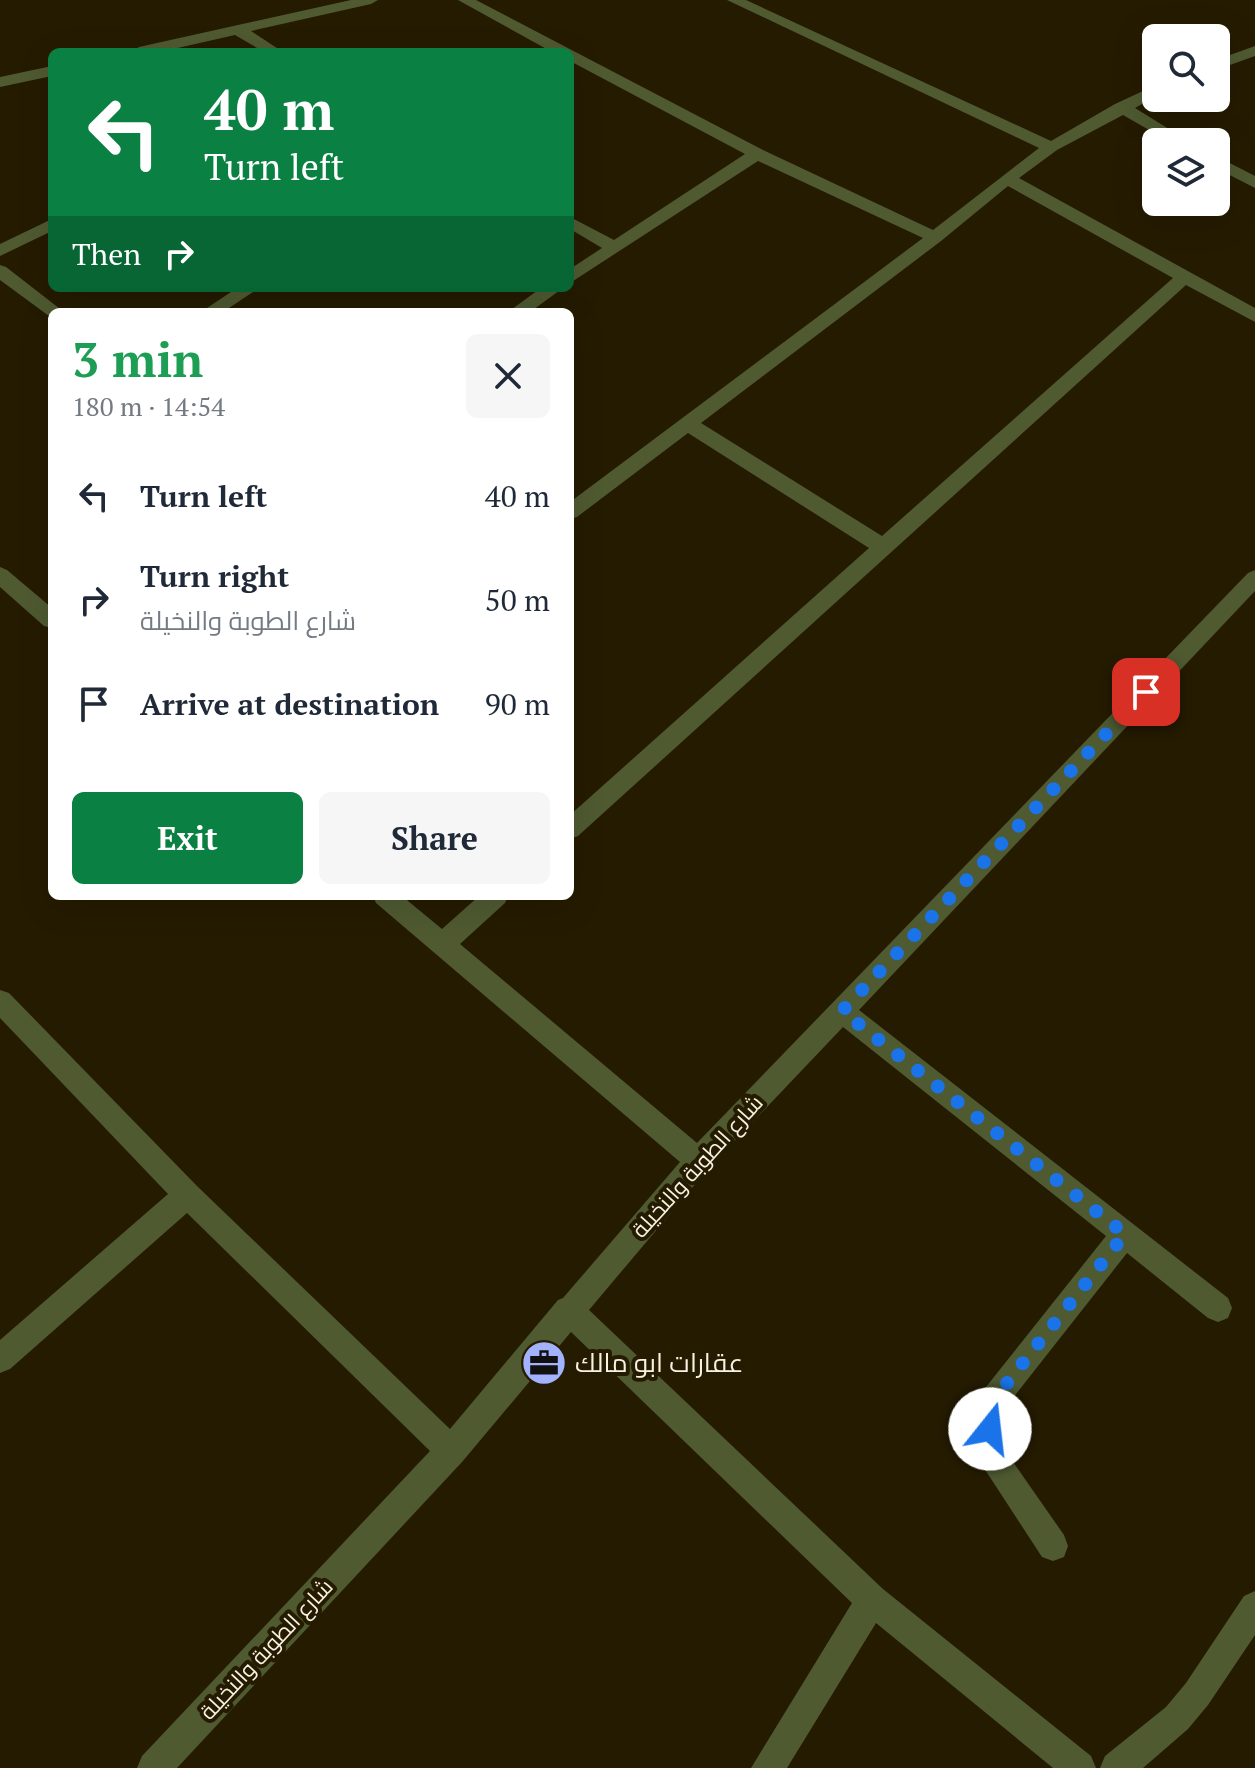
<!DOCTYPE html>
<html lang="en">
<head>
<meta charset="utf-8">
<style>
	body { margin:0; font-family:"PT Serif",Cairo,serif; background:#f6f6f7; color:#1f2937; height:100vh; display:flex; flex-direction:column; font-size:30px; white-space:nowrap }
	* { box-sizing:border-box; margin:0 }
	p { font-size:26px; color:#747a83 }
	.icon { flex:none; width:44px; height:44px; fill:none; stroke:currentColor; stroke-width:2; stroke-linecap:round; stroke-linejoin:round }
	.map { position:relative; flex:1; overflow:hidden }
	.side { position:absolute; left:48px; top:308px; width:526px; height:592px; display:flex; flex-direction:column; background:#fff; border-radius:12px; box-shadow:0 8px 32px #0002 }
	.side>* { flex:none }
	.guide { position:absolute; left:48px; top:48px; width:526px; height:244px; border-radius:12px; box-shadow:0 8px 32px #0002; background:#0b8043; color:#fff; overflow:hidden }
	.controls { position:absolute; left:1142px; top:24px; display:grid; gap:16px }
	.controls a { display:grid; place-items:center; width:88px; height:88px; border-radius:12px; background:#fff; box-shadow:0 8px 32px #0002; font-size:40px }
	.pin { position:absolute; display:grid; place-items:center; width:68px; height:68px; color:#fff; margin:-34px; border-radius:16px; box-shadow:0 4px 12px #0006 }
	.me { position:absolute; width:88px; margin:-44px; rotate:16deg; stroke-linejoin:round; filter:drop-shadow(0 0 6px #0008) }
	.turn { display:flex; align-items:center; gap:28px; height:168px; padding:0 24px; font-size:36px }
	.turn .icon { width:104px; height:104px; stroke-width:2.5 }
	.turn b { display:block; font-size:56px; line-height:68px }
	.then { display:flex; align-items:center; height:76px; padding:0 24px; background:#0003; gap:16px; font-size:30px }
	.round { display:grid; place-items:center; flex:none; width:84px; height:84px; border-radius:12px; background:#f6f6f7 }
	.headline { display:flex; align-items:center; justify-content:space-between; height:136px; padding:0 24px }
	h1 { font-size:48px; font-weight:700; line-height:60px; color:#1e9e55 }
	.primary-button { display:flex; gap:16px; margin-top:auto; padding:16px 24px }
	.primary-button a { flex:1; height:92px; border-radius:12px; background:#0b8043; color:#fff; font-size:32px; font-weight:700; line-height:92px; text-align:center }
	.primary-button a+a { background:#f6f6f7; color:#1f2937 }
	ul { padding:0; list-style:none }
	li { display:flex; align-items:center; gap:24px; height:104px; padding:0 24px }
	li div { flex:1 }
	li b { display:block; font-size:30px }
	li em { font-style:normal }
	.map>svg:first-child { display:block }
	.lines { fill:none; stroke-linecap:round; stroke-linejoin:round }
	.minor { fill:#4f5a31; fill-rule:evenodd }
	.route { stroke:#1a73e8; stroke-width:14; stroke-dasharray:0 25.2 }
	.labels { text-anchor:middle; stroke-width:8; stroke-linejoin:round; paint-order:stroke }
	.street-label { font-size:22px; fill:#f8f2e2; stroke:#251b01 }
	.near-poi-label { font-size:26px; fill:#f8f2e2; stroke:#251b01; text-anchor:start }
</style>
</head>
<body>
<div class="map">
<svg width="1255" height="1768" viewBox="0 0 1255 1768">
	<rect width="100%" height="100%" fill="#251b01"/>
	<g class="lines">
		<!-- minor -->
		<g class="minor">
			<path d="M351,0h27l-7,4 -120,27 32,21h-19l-29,-17 -75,17h-29l8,-5z"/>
			<path d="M458,0h18l287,150 170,80 106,-82 -312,-148h19l305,141 64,-37 41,-19v11l-21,12 55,34h-20l-47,-27 -66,35 -38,28 236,130v14l-69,-37 -608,551 -8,3v-24l299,-267 -181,-115 -111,84 -7,2v-17l353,-264 -165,-77 -188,122v-14l32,-21 -32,-19v-12l44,23 131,-86 -175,-93v-9h-18zM1008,186l165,92 -291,258 -181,-113 240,-182z"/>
			<path d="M1255,46v10l-39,14v-10z"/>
			<path d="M52,66v10l-52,11v-10z"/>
			<path d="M1216,156l39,20v12l-39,-20z"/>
			<path d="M52,219v12l-52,25v-12z"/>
			<path d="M0,265l6,2 58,45h-12v5l-3,-1 -49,-36z"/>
			<path d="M237,288h22l-36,24h-22z"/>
			<path d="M541,288h22l-33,24h-22z"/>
			<path d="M0,567l7,3 45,38v20l-8,-2 -44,-39z"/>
			<path d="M1255,570v21l-396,419 369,288 4,10 -4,10 -10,4 -10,-4 -81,-65 -118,150 -4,26 6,30 53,76 4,11 -4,11 -11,4 -11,-4 -60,-92 -7,-36 6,-32 5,-10 120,-151 -263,-209 -136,143 -118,140 294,279 208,167 5,12h-43l-177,-145 -89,145h-36l101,-165 -281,-271 -109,130 -285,306h-40l5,-12 288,-305 -243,-238 -177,156 -10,4v-33l168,-146 -168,-176v-28l9,3 188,193 253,243 108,-129 5,-2 117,-136 -304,-259 -3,-7h29l40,33 37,-33h29l-3,7 -45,41 237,199 551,-570z"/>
			<path d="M1255,1591v44l-47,70 -20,24 -45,39h-43l5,-12 61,-49 20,-24 58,-87z"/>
		</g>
	</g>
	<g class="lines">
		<!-- route -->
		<path class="route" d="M990,1429l6,-32 129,-163 -283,-223 304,-319"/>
	</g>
	<!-- icons -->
	<defs>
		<g id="office-disc" transform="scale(2.3)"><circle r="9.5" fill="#a3b2fd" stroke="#251b01"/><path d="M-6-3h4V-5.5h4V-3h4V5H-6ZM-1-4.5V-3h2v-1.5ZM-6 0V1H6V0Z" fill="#111"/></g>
	</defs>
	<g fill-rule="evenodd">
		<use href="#office-disc" x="544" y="1363"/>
	</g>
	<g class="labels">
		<!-- street labels -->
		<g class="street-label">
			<text transform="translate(697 1166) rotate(-48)" y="8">شارع الطوبة والنخيلة</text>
			<text transform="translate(266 1649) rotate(-47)" y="8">شارع الطوبة والنخيلة</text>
		</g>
		<!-- near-poi labels -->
		<g class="near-poi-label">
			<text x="575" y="1372">عقارات ابو مالك</text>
		</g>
	</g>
</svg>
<div class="controls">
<a><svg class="icon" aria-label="search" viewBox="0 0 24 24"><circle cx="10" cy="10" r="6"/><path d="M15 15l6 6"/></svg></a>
<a><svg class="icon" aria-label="layers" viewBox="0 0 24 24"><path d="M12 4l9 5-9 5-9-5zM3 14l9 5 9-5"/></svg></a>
</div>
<div class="pin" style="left:1146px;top:692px;background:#d93025"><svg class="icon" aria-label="arrive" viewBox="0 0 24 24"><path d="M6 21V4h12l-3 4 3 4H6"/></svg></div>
<svg class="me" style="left:990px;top:1429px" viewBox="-20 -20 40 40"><circle r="19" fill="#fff"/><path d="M0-13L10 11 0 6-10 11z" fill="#1a73e8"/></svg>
<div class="guide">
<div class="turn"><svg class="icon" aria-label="left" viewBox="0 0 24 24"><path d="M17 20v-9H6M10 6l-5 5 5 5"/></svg><div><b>40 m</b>Turn left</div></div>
<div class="then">Then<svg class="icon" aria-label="right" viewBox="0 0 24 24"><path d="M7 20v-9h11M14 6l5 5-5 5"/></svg></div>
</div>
<section class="side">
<div class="headline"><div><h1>3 min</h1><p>180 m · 14:54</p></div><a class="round"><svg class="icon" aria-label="close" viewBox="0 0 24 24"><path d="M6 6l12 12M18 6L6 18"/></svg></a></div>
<ul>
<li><svg class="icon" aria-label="left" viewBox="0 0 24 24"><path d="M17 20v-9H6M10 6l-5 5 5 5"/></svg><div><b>Turn left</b></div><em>40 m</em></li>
<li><svg class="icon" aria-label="right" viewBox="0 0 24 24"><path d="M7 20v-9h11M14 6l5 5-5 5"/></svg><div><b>Turn right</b><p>شارع الطوبة والنخيلة</p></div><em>50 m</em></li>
<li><svg class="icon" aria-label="arrive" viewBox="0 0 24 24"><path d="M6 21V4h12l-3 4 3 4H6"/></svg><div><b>Arrive at destination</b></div><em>90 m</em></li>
</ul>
<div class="primary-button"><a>Exit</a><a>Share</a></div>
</section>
</div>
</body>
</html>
